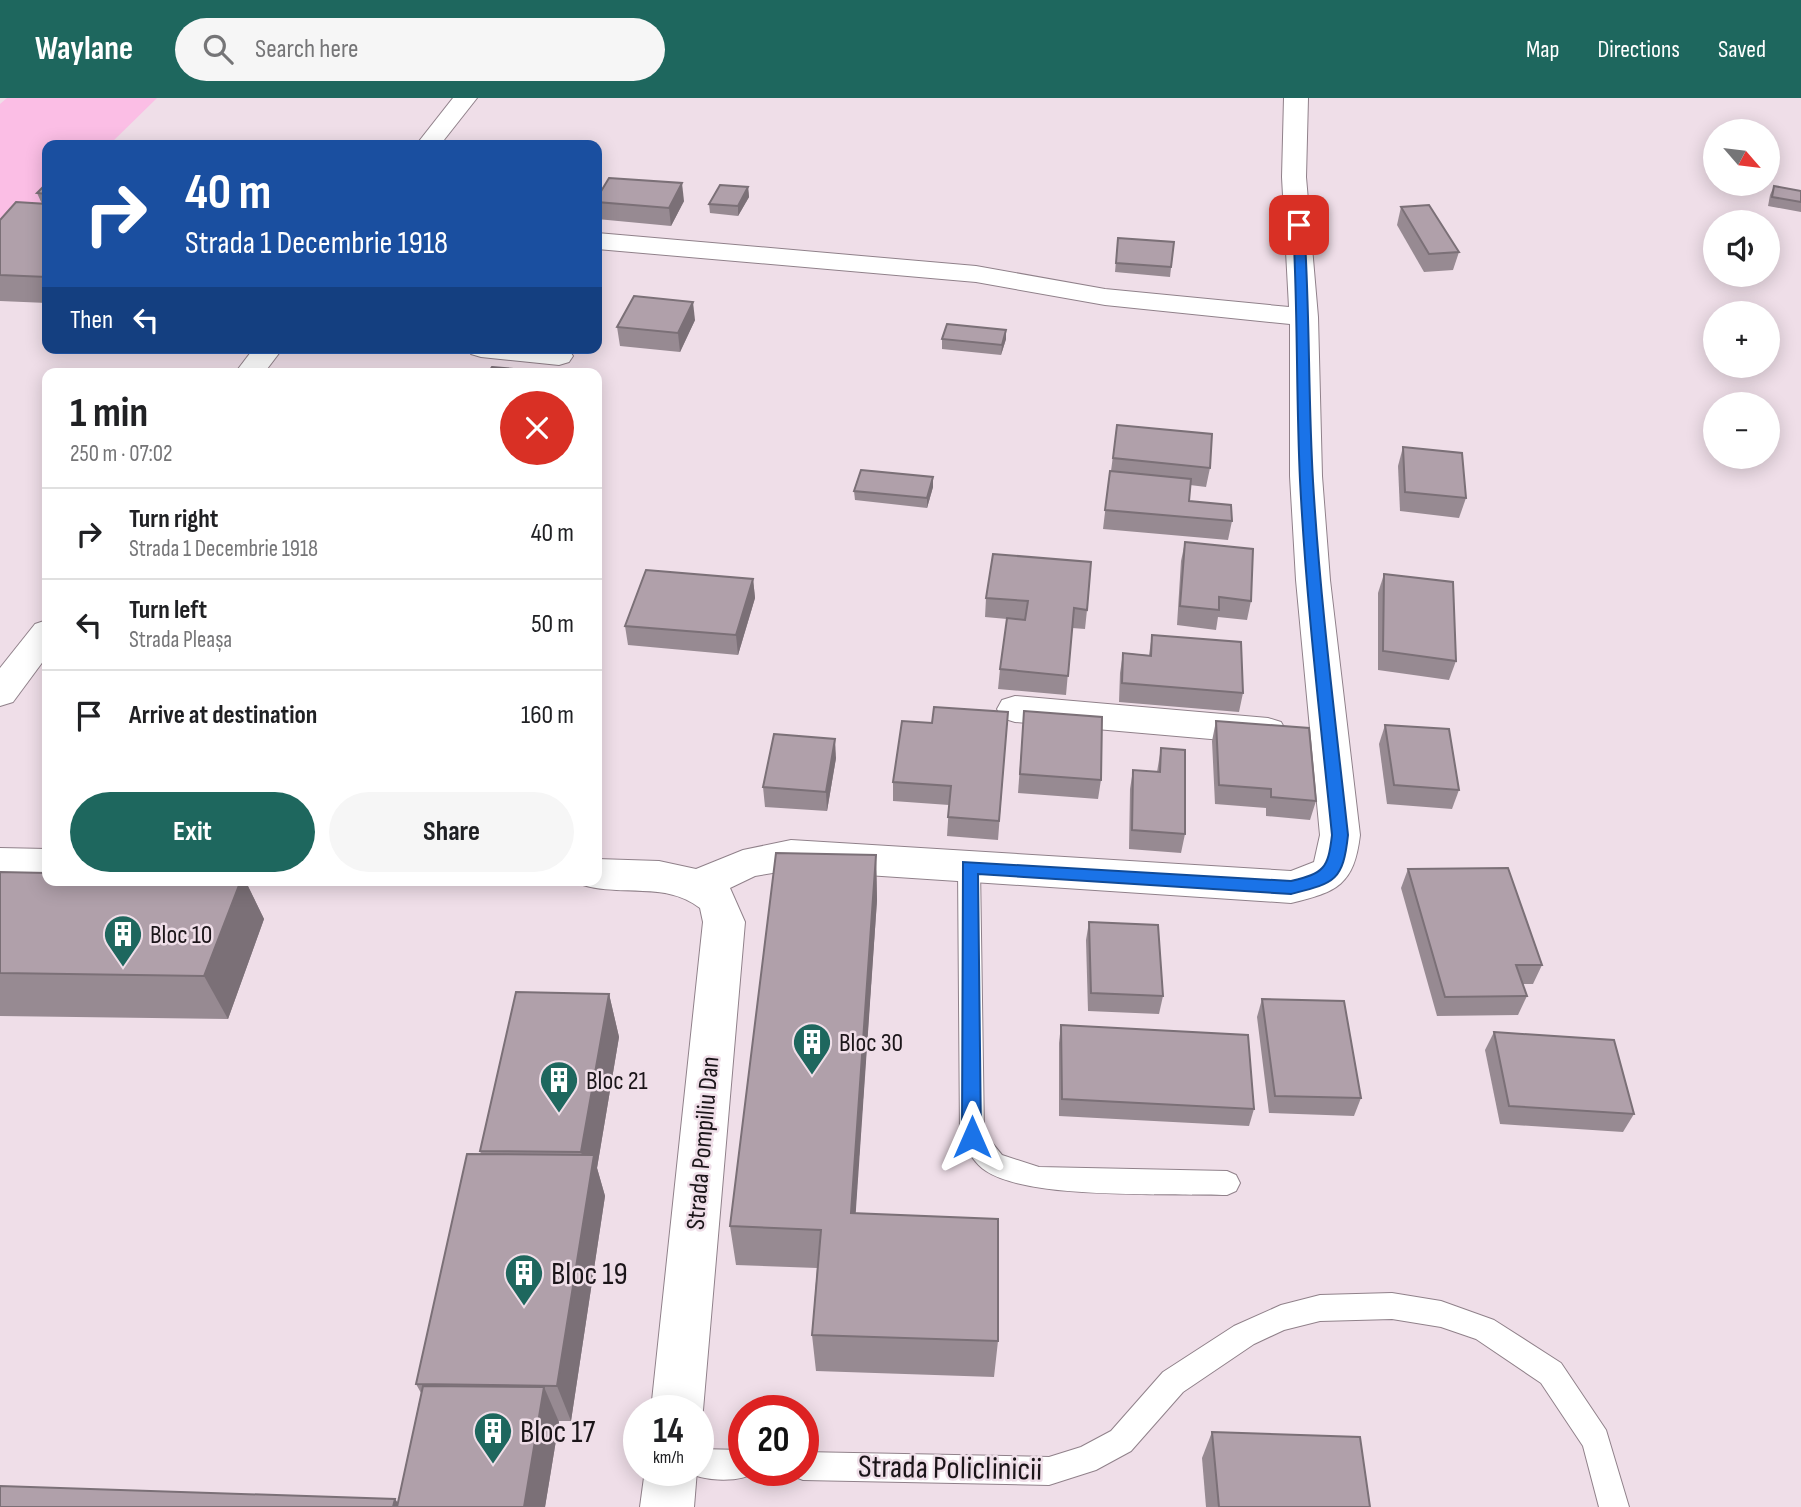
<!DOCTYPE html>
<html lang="en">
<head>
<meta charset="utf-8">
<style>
	body { margin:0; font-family:"Sofia Sans Condensed",sans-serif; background:#f6f6f6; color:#202124; height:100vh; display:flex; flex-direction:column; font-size:26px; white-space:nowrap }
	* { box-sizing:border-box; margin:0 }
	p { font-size:23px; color:#757577 }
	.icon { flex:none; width:38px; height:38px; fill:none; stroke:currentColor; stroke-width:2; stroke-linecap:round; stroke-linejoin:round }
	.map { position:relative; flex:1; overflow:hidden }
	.sheet { position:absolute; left:42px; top:270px; width:560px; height:518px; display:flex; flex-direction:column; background:#fff; border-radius:14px; box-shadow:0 4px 18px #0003 }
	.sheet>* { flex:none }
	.guide { position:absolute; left:42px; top:42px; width:560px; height:214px; border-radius:14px; box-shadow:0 4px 18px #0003; background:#1a4fa0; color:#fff; overflow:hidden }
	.needle { width:46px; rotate:118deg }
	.fabs { position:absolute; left:1703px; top:21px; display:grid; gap:14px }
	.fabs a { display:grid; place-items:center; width:77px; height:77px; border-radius:50%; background:#fff; box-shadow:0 4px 18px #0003; font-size:35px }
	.speed { position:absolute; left:623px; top:1297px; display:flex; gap:14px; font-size:35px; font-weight:700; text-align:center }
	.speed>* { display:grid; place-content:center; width:91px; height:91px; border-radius:50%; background:#fff; box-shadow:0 4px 18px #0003; line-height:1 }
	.speed small { font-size:18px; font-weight:400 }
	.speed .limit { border:10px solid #d22; background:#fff; color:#111 }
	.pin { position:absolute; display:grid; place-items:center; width:60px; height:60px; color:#fff; margin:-30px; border-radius:14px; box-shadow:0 4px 10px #0006 }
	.me { position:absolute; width:77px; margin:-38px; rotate:0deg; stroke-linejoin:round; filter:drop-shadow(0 0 5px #0008) }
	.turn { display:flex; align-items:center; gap:24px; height:147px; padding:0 28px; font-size:32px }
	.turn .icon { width:91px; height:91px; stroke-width:2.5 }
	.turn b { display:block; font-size:49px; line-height:60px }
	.then { display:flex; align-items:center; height:66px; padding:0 28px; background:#0003; gap:14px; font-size:26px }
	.round { display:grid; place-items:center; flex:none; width:74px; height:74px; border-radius:37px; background:#f6f6f6 }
	.summary { display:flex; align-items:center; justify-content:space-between; height:119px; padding:0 28px }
	h1 { font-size:42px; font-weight:700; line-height:52px }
	.cta { display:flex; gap:14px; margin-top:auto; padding:14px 28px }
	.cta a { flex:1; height:80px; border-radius:42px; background:#1e675e; color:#fff; font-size:28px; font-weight:700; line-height:80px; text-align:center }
	.cta a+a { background:#f6f6f6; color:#202124 }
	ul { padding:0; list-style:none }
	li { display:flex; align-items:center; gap:21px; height:91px; padding:0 28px; border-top:2px solid #e0e0e0 }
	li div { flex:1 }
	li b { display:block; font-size:26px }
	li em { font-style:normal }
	header { display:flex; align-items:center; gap:42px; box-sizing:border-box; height:98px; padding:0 35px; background:#1e675e; color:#fff }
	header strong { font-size:33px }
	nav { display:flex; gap:38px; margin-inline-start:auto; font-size:24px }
	.search { width:490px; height:63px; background:#f6f6f6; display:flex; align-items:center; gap:18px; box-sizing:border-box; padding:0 24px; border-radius:38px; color:#757577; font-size:26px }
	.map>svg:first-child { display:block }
	.green { fill:#fbbee5 }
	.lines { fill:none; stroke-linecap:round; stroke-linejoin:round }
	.service-casing { stroke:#90818a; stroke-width:2 }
	.minor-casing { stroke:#90818a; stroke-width:2 }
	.tertiary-casing { stroke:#90818a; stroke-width:2 }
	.service { fill:#fff; fill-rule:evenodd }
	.minor { fill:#fff; fill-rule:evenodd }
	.tertiary { fill:#fff; fill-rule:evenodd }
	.wall { fill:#978a92 }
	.shaded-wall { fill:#7b7077 }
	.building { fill:#b0a0aa; stroke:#7b7077; stroke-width:2 }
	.route { fill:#1a73e8; stroke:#114b97; stroke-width:2 }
	.labels { text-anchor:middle; stroke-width:5; stroke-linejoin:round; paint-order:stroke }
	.poi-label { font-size:26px; fill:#1b1519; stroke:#efdee8; text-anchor:start }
	.street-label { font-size:26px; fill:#1b1519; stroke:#efdee8 }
	.near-poi-label { font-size:32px; fill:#1b1519; stroke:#efdee8; text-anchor:start }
	.near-street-label { font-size:32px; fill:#1b1519; stroke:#efdee8 }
</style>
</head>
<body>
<header>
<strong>Waylane</strong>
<div class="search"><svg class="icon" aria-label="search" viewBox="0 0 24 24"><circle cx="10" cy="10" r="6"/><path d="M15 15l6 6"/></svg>Search here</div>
<nav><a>Map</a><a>Directions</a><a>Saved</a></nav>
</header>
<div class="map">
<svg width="1801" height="1409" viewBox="0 0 1801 1409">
	<rect width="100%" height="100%" fill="#efdee8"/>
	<!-- green -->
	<path class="green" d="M7,0h150l-48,47h-62v63l-47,47v-151z"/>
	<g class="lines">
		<!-- service casing -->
		<g class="service-casing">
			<g id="service">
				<path d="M969,761l8,2 3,6 4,266 18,22 37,12 188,4 9,4 4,8 -4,8 -9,4c-56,-2 -197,5 -241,-24 -10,-6 -21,-23 -26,-34l-2,-270 3,-6z"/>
				<path d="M1392,1195l49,8 53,19 67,43 45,67 23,77h-30l-16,-61 -42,-63 -65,-44 -35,-12 -49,-8 -72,2 -36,9 -30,14 -71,48 -52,59 -35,19 -47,15 -246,-5 -10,-4 -3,-6h13v-18l246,5 32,-10 30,-16 52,-59 71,-46 47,-21 39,-10z"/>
				<path d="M698,1351l46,1v20h12c-9,14 -59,12 -70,0h12z"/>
			</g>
		</g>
		<!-- minor casing -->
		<g class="minor-casing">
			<g id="minor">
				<path d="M1284,0h24l-2,79 12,140 4,159 8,104 30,255c-6,50 -23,57 -69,68l-500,-33 -36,6 -25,12 15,34 -42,488 -5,11v-11h-47l52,-488 -3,-14c-35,-27 -78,-11 -117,-23l-3,-5h17v-21l62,2 37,8 47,-19 48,-10 500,31 23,-9 6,-27 -24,-255 -6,-104v-152l-185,-19 -129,-23 -379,-33v-16l379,33 129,23 184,18 -7,-130z"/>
				<path d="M467,250h96l6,2 4,6 -4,6 -10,3 -78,-8 -10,-3z"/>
				<path d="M1015,598l253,22 13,4 5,9 -5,9 -13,4 -253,-22 -13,-4 -5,-9 5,-9z"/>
				<path d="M0,750l47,1v30l-47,-1z"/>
				<path d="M645,1372h52l-3,37h-54z"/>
			</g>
		</g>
		<!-- tertiary casing -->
		<g class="tertiary-casing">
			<g id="tertiary">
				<path d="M453,0h24l-37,47h-24z"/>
				<path d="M254,250h29l-19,25h-29z"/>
				<path d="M47,522v36l-34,46 -13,4v-38l35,-44z"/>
			</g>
		</g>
		<!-- service -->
		<use href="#service" class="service"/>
		<!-- minor -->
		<use href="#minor" class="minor"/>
		<!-- tertiary -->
		<use href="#tertiary" class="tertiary"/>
	</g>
	<!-- wall -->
	<g class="wall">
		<path d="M47,85v120l-47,-2v-81l42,-16 -5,-11z"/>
		<path d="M1774,88l27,5v21l-33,-6 2,-11z"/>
		<path d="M748,89l1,10 -11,19 -28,-3 -1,-9z"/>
		<path d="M597,100l87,3 -13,25 -74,-7z"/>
		<path d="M1401,109l58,45 -6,18 -29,2 -27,-47z"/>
		<path d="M1118,140l56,4 -4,35 -55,-5z"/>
		<path d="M695,222l-15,32 -60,-6 -3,-19z"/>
		<path d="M1006,232v9l-5,16 -59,-6v-10z"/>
		<path d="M1117,327l93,43 -4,19 -16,-2 -1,16 43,20 -4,19 -125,-11 7,-58h1z"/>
		<path d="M1403,349l63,51 -7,20 -59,-7 -2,-45z"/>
		<path d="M933,379v10l-6,21 -72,-8 -1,-9z"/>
		<path d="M1185,444l66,59 -4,19 -29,-3 -2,13 -39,-5 4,-64z"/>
		<path d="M993,456l94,56 -2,19 -13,-1 -6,67 -68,-6 2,-20 7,-50 -22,-2 1,-19z"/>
		<path d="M1384,476l72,87 -7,19 -71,-10v-77z"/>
		<path d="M753,481l2,19 -17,57 -110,-10 -3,-19z"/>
		<path d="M1152,537l91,58 -4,19 -120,-10 1,-29 3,-20 26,2z"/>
		<path d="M1024,613l77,69 -3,19 -80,-6z"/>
		<path d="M1008,614l-10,128 -51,-4 2,-31 -56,-4v-19l39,-59z"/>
		<path d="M1216,623l100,80 -6,19 -44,-4v-8l-51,-4 -3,-63z"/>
		<path d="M1385,627l74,65 -7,19 -65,-5 -8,-60z"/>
		<path d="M1161,650l24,86 -4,19 -52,-4 1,-60 3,-19 24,2z"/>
		<path d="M836,660l-9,53 -62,-4 -2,-20z"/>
		<path d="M876,757l1,45 -22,314 143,127 -4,36 -178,-6 -4,-36 5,-67 -81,-3 -6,-39z"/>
		<path d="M1408,771l134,96 -9,19h-11l5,12 -9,19 -81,1 -36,-128z"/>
		<path d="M0,774l47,8h198l19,39 -36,100 -228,-3z"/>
		<path d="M1089,824l74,74 -4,18 -71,-3 -2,-71z"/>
		<path d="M609,896l10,43 -22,131 8,28 -34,225h-13l1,1 -14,85h-545l395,-8 3,4 23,-110 -5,-9 65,-230 -1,-3z"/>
		<path d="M1262,901l99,99 -7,18 -85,-3 -12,-96z"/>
		<path d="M1061,927l193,84 -5,17 -190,-10v-73z"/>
		<path d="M1494,934l140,82 -11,18 -123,-8 -15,-74z"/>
		<path d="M1212,1334l158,75h-164l-4,-49z"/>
	</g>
	<!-- shaded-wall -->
	<g class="shaded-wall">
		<path d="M682,85l2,18 -13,25 -2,-18z"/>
		<path d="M748,89l1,10 -11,19v-10z"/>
		<path d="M693,204l2,18 -15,32 -2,-19z"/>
		<path d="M1006,232v9l-5,16 1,-10z"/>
		<path d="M933,379v10l-6,21v-10z"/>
		<path d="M753,481l2,19 -17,57 -2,-20z"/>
		<path d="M835,641l1,19 -9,53 -1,-19z"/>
		<path d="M876,757l1,45 -24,353 -2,-40z"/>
		<path d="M241,782h4l19,39 -36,100 -24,-43z"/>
		<path d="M609,896l10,43 -22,131 8,28 -34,225 -14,-35 33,-205 -9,-29z"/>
		<path d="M544,1289l15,35 -14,85h-21z"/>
		<path d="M395,1401l5,8h-7z"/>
	</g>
	<!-- building -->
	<g class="building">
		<path d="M609,80l73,5 -13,25 -72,-6v-4z"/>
		<path d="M47,85v11l-10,-1z"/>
		<path d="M720,87l28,2 -10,19 -29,-2z"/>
		<path d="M1774,88l27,5v11l-29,-5z"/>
		<path d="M16,104l31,2v73l-47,-2v-55z"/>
		<path d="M1429,107l30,47 -30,2 -28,-47z"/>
		<path d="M1118,140l56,4 -3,25 -55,-4z"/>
		<path d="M634,198l59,6 -15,31 -61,-6z"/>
		<path d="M947,226l59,6 -4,15 -60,-6z"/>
		<path d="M492,269l69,6h-73z"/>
		<path d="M1117,327l95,9 -2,34 -97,-10z"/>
		<path d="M1403,349l59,6 4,45 -61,-6z"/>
		<path d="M861,372l72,7 -6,21 -73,-7z"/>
		<path d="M1110,373l81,8 -2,22 42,4 1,16 -127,-11z"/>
		<path d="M1185,444l68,7 -2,52 -32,-4v13l-39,-4z"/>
		<path d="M993,456l98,8 -4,48 -13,-2 -6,68 -68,-7 7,-51 18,2 3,-19 -42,-3z"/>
		<path d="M646,472l107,9 -17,56 -111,-9z"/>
		<path d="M1384,476l69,8 3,79 -73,-10z"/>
		<path d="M1152,537l89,7 2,51 -121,-10 1,-30 28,3z"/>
		<path d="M934,609l74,5 -9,109 -51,-4 3,-31 -58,-4 9,-61 30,2z"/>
		<path d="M1024,613l78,6 -1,63 -81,-6z"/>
		<path d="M1216,623l93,7 7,73 -45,-4v-8l-52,-4z"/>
		<path d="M1385,627l64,4 10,61 -65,-5z"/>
		<path d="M774,636l61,5 -9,53 -63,-5z"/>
		<path d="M1161,650l24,2v84l-53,-4 1,-60 27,2z"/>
		<path d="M776,755l100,2 -25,358 147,6v122l-186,-6 9,-105 -91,-4z"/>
		<path d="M1508,770l34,97h-26l11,31 -82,1 -37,-128z"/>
		<path d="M0,774l47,1v7h194l-37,96 -204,-3z"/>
		<path d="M1089,824l69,3 5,71 -72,-3z"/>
		<path d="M516,894l93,2 -28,158 -101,-1z"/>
		<path d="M1262,901l82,2 17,97 -86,-2z"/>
		<path d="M1061,927l187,10 6,74 -192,-10z"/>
		<path d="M1494,934l120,8 20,74 -125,-8z"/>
		<path d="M467,1056l127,1 -37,231 -141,-2z"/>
		<path d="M423,1288l121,1 -20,120h-127z"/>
		<path d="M1212,1334l148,5 10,70h-151z"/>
		<path d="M0,1388l395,13 -2,8h-393z"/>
	</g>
	<!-- route -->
	<path class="route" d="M1299,124l5,3c6,85 4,171 9,256 7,118 22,236 35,354 -5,47 -14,48 -57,59l-313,-20 3,263 -3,6 -6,2 -7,-2 -3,-6 1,-275 328,19c33,-8 37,-12 41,-46 -12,-118 -26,-236 -32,-355 -4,-84 -2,-170 -7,-255z"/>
	<!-- icons -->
	<defs>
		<g id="building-pin" transform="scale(2.0125)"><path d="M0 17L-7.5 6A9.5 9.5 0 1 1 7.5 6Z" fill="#1e675e" stroke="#efdee8"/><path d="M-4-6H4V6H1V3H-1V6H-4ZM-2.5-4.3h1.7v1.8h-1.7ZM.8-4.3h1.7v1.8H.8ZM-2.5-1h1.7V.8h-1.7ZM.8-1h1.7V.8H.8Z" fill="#fff"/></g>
	</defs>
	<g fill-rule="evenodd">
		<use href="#building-pin" x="123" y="836"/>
		<use href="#building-pin" x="812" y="944"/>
		<use href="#building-pin" x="559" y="982"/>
		<use href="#building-pin" x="524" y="1175"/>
		<use href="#building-pin" x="493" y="1333"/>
	</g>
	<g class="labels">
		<!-- poi labels -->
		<g class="poi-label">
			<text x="150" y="845">Bloc 10</text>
			<text x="839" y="953">Bloc 30</text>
			<text x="586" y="991">Bloc 21</text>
		</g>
		<!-- street labels -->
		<g class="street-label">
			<text transform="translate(702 1045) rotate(-85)" y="9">Strada Pompiliu Dan</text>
		</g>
		<!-- near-poi labels -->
		<g class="near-poi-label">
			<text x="551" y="1186">Bloc 19</text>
			<text x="520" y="1344">Bloc 17</text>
		</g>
		<!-- near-street labels -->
		<g class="near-street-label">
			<text transform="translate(950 1369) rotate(1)" y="11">Strada Policlinicii</text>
		</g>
	</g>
</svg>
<div class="fabs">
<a><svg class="needle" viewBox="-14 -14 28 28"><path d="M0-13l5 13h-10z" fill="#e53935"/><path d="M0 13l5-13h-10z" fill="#757577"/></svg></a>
<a><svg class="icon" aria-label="sound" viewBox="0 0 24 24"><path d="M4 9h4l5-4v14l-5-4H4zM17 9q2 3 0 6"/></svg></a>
<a>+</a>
<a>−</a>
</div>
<div class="speed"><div>14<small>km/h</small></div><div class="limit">20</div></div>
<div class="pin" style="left:1299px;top:127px;background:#d93025"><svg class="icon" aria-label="arrive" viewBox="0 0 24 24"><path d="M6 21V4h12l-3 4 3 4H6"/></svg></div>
<svg class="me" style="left:972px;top:1039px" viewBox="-20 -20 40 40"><path d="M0-17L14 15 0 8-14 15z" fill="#1a73e8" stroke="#fff" stroke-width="4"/></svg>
<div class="guide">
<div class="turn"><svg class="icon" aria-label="right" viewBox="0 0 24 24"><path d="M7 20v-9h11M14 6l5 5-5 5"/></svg><div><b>40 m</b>Strada 1 Decembrie 1918</div></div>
<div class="then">Then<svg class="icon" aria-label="left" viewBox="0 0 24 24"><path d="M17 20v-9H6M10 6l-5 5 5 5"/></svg></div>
</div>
<section class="sheet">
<div class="summary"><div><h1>1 min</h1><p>250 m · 07:02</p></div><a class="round" style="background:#d93025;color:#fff"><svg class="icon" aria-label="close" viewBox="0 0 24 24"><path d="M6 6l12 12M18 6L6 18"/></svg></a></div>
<ul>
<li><svg class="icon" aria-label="right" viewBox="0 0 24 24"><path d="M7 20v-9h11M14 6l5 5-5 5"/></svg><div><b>Turn right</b><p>Strada 1 Decembrie 1918</p></div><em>40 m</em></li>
<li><svg class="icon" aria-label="left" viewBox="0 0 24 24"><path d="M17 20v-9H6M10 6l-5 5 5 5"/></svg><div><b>Turn left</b><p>Strada Pleașa</p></div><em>50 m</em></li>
<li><svg class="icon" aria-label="arrive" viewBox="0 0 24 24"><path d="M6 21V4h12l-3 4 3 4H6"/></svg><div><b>Arrive at destination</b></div><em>160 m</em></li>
</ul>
<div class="cta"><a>Exit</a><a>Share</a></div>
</section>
</div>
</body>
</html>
